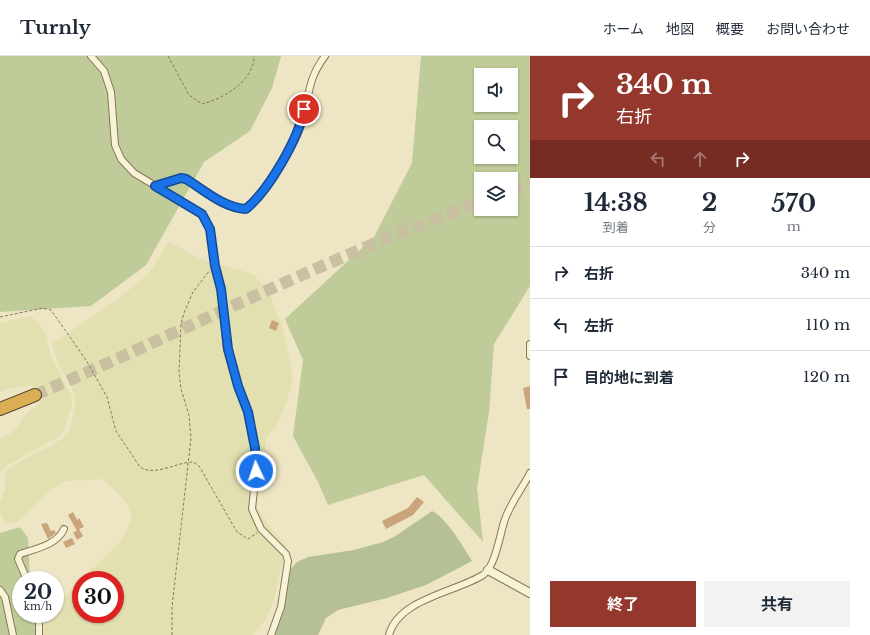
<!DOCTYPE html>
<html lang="ja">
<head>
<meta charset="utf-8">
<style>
	body { margin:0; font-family:"Libre Baskerville","Noto Sans JP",serif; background:#f2f2f3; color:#1f2937; height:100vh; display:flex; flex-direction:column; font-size:15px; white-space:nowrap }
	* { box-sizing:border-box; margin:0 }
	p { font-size:13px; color:#747a83 }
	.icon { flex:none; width:22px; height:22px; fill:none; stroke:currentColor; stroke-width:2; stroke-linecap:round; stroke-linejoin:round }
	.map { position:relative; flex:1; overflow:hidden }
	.drawer { display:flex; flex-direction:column; background:#fff; width:340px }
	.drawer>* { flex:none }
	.hud { background:#94372c; color:#fff; overflow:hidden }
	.tools { position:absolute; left:474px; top:12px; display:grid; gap:8px }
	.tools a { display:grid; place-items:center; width:44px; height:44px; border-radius:0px; background:#fff; box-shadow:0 1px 3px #0004; font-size:20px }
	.speed { position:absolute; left:12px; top:515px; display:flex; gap:8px; font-size:20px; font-weight:700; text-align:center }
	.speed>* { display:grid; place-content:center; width:52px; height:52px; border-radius:50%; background:#fff; box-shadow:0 1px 3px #0004; line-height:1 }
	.speed small { font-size:10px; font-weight:400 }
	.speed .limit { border:6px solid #d22; background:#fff; color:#111 }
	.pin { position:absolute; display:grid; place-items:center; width:34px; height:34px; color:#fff; margin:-17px; border:2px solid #fff; border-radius:50%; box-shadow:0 1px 4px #0007 }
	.me { position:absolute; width:44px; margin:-22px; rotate:357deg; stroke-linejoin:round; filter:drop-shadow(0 0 3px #0008) }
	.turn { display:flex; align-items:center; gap:14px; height:84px; padding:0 20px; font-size:18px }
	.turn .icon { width:52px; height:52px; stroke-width:2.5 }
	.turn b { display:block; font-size:28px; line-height:34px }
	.lanes { display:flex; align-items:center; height:38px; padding:0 20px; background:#0003; justify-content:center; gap:20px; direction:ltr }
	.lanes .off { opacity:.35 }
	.eta { display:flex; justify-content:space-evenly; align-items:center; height:68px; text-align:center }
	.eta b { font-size:24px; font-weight:700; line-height:28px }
	.button { display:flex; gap:8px; margin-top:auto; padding:8px 20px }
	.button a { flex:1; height:46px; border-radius:0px; background:#94372c; color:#fff; font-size:16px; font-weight:700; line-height:46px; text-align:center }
	.button a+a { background:#f2f2f3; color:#1f2937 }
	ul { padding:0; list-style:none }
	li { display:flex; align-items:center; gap:12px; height:52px; padding:0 20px; border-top:1px solid #e0e1e3 }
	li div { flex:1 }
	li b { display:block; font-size:15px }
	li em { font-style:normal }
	header { display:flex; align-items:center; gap:24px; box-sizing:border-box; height:56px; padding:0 20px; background:#fff; border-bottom:1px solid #e0e1e3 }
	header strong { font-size:19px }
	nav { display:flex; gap:22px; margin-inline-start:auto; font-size:14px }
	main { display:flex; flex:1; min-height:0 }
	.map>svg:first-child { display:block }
	.farmland { fill:#e2e0b1; fill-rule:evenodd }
	.green { fill:#bfcb98; fill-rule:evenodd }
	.cemetery { fill:#b6c097 }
	.building { fill:#caa47a }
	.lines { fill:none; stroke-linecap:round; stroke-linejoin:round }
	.motorway-tunnel { stroke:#c9c0a2; stroke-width:12; stroke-dasharray:12 6; stroke-linecap:butt }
	.minor-casing { stroke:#87775b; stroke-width:8 }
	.tertiary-casing { stroke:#87775b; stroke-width:10 }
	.motorway-casing { stroke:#55452f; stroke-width:14 }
	.path { stroke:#87775b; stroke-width:1; stroke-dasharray:3 2; stroke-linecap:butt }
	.minor { stroke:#f8f2d6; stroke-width:6 }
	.tertiary { stroke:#f8f2d6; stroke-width:8 }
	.motorway { stroke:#daaf56; stroke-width:12 }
	.route-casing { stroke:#114b97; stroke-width:10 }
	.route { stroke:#1a73e8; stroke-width:7 }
</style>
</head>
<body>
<header>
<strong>Turnly</strong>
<nav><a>ホーム</a><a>地図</a><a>概要</a><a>お問い合わせ</a></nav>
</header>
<main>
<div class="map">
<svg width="530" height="579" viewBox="0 0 530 579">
	<rect width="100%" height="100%" fill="#ede5c3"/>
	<!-- farmland -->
	<g class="farmland">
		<path d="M169,186l32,17 52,15 17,21 14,37 9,46 -6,23 -11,26 -10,10 -2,35 -10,32 18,26 14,15 -12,55 -9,20 -12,15h-211l2,-18 3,-3h8v-8l67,-66 10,-21 -3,-13 -11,-13 -16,-14 -37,2 -14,9 -33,32 -9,1 -5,-3 -4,-8v-10l5,-13v-18l28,-17 17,-7 19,-14 7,-30 -4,-16 -14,-23 -6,-20 67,-46 29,-24zM81,524h34v34h-34z"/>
		<path d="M30,260l9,7 7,12 5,22 20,38 1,11 -9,26 -6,6 -50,27 -7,8v-34l14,-8 13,-18 13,-10 -8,-18 -24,4 -8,3v-69z"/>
	</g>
	<!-- green -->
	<g class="green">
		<path d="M0,0h281l-9,32 -22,43 -46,31 -58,103 -55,41 -91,6z"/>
		<path d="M421,0h109v230l-36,58 -5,68 -12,76 6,54 -59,-67 -96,30 -10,-23 -25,-46 10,-76 -18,-41 89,-82 38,-74zM481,19h30v30h-30zM481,71h30v30h-30zM481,123h30v30h-30z"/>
		<path d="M20,471l8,11 2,42h-9v34h13l3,21h-37v-102z"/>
	</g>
	<!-- cemetery -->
	<path class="cemetery" d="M432,455c14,6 32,37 40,50l-46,24 -39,13 -49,12 -12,8 -8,17h-45l17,-65 7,-8 11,-5 46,-7 29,-8 11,-5z"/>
	<!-- building -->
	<g class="building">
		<path d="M272,264l7,3 -3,8 -7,-3z"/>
		<path d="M530,330v23h-3l-4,-21z"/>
		<path d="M417,441l7,5 -11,13 -27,14 -4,-8 26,-13z"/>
		<path d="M73,456l4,8 2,-2 5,9 -5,2 4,7 -6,4 -4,-8 4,-1 -9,-16z"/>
		<path d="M47,467l4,8 3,-1 2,3 -8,6 -7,-15z"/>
		<path d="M72,482l3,6 -9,4 -3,-6z"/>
	</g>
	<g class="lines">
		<!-- motorway-tunnel -->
		<g class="motorway-tunnel">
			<path d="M511,135l19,-6"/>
			<path d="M35,339c149,-64 294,-138 446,-193"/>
		</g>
		<!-- minor casing -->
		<g class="minor-casing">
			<g id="minor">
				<path d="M91,0l13,15 7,21 4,53 6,14 13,14 68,41 8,15 5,36 6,24 6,60 11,37 10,26 7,36 1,23 -4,38 9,20 25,25 2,7 -7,46 -10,28"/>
				<path d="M155,130l26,-7h5c18,11 38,29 60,30 19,-16 49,-63 56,-87 8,-27 5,-42 23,-66"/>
				<path d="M530,288v12"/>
				<path d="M27,524l-9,-21 2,-5c15,-5 37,-9 44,-25"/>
				<path d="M0,534l5,7 8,38"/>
				<path d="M39,558v21"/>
				<path d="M389,579c9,-36 67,-43 94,-60 12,-8 17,-40 21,-53 5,-17 18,-33 26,-49"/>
			</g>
		</g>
		<!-- tertiary casing -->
		<g class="tertiary-casing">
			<path id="tertiary" d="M488,514l42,23"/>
		</g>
		<!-- motorway casing -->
		<g class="motorway-casing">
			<path id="motorway" d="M0,353l35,-14"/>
		</g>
		<!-- path -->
		<g class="path">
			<path d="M168,0l21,39 13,9c21,-5 52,-23 52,-48"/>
			<path d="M0,261l43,-9 8,2 35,50 21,37 9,34 24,36c14,10 37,-5 53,-5l6,4 38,66 11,7 9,-6"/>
			<path d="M172,579v-28l19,-169 -2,-23 -8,-26 -2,-17 2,-48 3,-11 9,-21 17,-22"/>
		</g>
		<!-- minor -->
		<use href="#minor" class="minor"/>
		<!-- tertiary -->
		<use href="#tertiary" class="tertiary"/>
		<!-- motorway -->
		<use href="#motorway" class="motorway"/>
	</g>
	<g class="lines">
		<!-- route casing -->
		<g class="route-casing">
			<path id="route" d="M256,415l-1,-23 -7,-36 -10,-26 -10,-37 -7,-60 -6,-23 -5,-37 -8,-15 -47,-28 26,-8 5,1c18,11 38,29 60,30 23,-19 53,-71 58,-100"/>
		</g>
		<!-- route -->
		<use href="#route" class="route"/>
	</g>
</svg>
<div class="tools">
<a><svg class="icon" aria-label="sound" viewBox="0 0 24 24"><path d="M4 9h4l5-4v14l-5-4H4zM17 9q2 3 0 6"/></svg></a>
<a><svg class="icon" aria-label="search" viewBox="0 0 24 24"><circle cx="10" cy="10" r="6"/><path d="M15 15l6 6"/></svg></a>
<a><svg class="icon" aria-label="layers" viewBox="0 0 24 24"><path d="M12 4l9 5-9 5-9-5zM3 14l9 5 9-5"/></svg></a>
</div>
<div class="speed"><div>20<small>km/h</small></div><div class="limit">30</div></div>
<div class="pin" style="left:304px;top:53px;background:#d93025"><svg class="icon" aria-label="arrive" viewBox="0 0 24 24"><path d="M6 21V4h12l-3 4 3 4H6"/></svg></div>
<svg class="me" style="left:256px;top:415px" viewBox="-20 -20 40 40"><circle r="17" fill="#1a73e8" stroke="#fff" stroke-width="3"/><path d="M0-11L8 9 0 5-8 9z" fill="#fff"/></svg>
</div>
<section class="drawer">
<div class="hud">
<div class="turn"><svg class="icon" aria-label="right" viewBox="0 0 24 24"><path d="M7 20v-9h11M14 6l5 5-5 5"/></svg><div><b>340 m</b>右折</div></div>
<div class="lanes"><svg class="icon off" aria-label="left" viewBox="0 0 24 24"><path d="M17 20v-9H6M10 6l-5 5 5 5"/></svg><svg class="icon off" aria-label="ahead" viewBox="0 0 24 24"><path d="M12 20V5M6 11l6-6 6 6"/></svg><svg class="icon" aria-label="right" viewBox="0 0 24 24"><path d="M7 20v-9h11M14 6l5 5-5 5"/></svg></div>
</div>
<div class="eta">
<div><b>14:38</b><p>到着</p></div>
<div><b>2</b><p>分</p></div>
<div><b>570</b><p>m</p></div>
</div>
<ul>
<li><svg class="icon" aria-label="right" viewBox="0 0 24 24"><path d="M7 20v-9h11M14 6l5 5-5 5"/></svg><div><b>右折</b></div><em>340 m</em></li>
<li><svg class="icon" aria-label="left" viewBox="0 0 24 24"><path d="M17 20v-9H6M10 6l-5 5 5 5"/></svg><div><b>左折</b></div><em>110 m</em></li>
<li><svg class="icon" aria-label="arrive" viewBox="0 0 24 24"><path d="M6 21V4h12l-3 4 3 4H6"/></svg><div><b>目的地に到着</b></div><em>120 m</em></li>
</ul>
<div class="button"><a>終了</a><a>共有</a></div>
</section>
</main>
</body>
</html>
